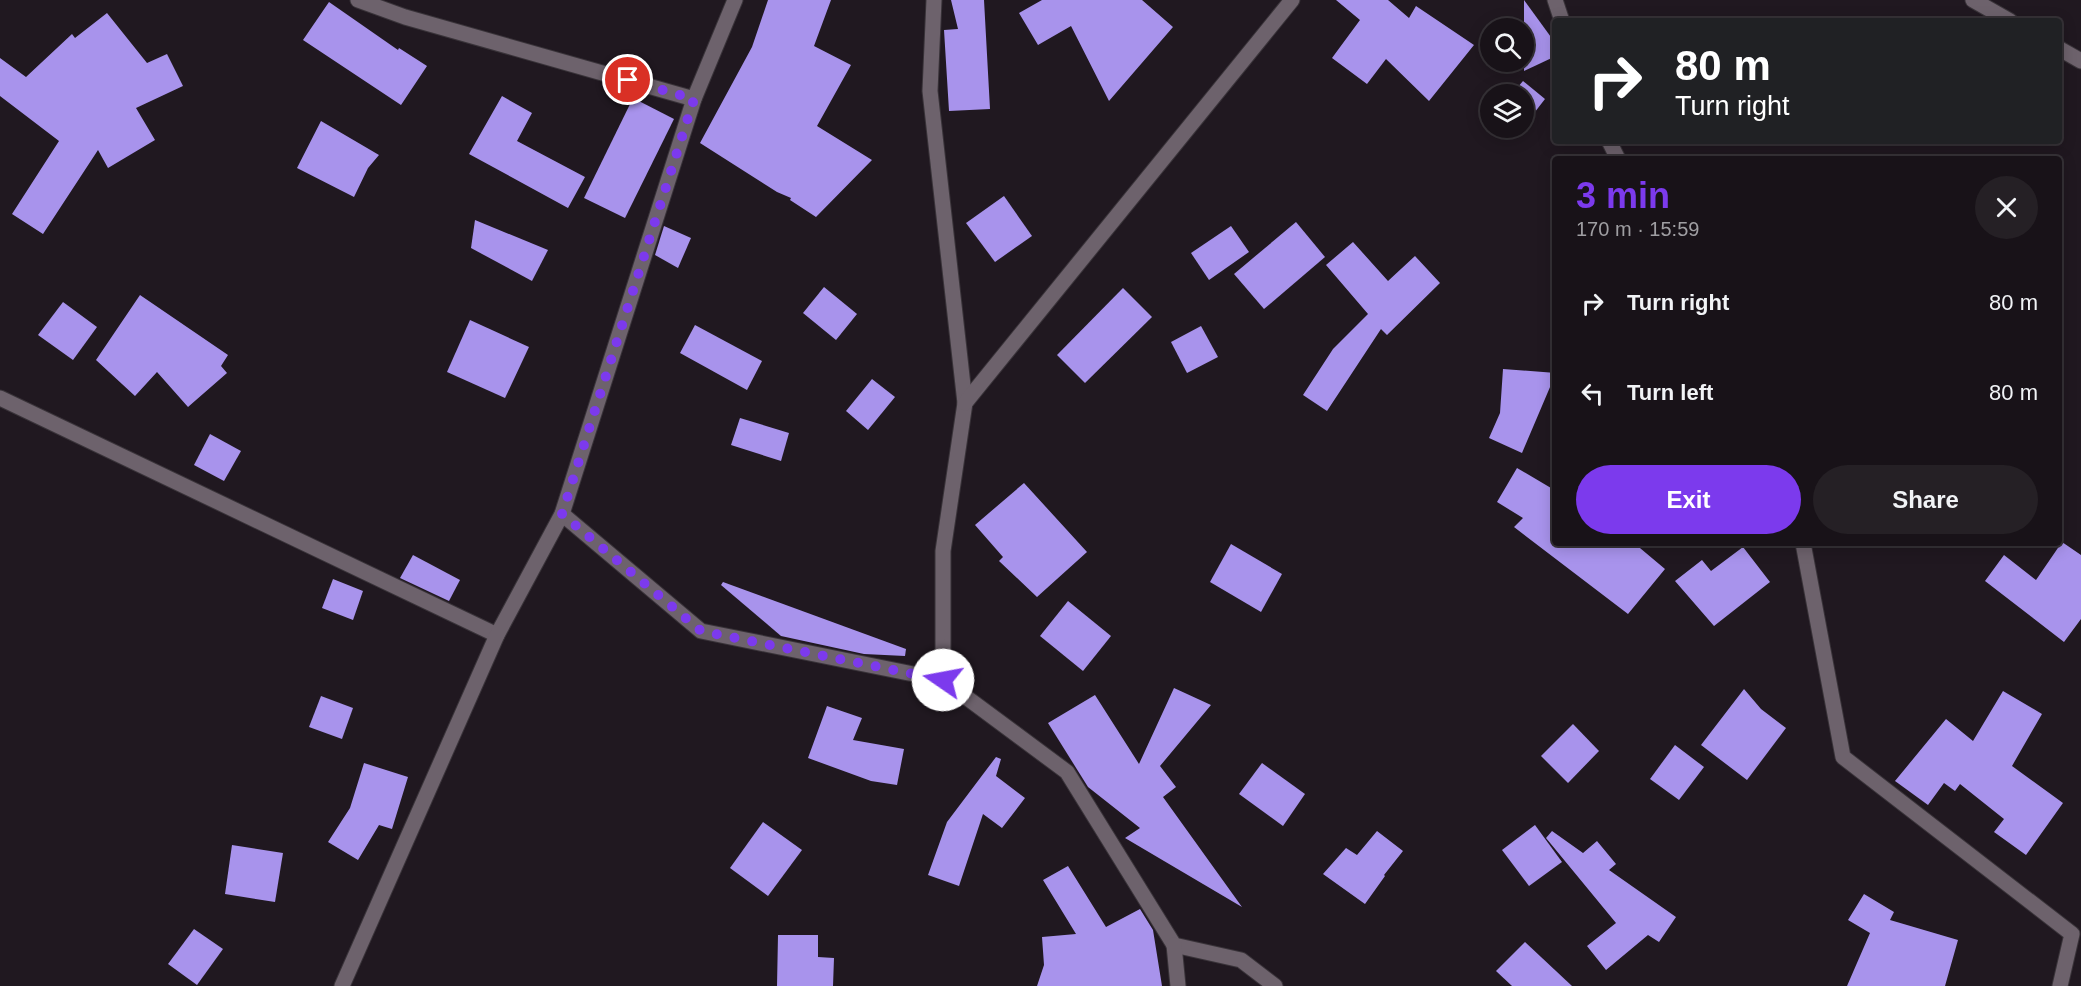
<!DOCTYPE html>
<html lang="en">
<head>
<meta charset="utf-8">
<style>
	body { margin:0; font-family:Helvetica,sans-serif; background:#252025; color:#f1f3f6; height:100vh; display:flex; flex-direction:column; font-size:22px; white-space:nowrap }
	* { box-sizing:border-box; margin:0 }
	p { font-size:20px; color:#9f9ea2 }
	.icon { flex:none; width:33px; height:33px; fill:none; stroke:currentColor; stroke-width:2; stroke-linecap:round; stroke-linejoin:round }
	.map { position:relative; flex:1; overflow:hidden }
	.panel { position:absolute; left:1552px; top:156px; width:510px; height:390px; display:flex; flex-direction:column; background:#181218; border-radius:6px; box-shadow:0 3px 15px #0003,0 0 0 2px #363237 }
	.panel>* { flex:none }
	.hud { position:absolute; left:1552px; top:18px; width:510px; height:126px; border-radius:6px; box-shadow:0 3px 15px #0003,0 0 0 2px #363237; background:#202124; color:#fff; overflow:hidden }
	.controls { position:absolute; left:1480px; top:18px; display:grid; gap:12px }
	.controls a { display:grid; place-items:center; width:54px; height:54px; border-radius:50%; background:#181218; box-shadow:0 3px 15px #0003,0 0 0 2px #363237; font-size:30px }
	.pin { position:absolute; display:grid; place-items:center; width:51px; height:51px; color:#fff; margin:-26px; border:3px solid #fff; border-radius:50%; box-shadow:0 2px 6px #0007 }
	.me { position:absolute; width:66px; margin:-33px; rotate:282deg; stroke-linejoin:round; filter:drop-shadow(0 0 4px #0008) }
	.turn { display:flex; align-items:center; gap:21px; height:126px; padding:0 24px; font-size:27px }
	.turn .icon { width:78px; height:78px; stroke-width:2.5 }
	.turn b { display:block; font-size:42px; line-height:51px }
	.round { display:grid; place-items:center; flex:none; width:63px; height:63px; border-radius:32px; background:#252025 }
	.summary { display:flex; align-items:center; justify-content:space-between; height:102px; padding:0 24px }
	h1 { font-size:36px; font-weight:700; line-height:45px; color:#7c3aed }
	.action { display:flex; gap:12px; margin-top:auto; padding:12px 24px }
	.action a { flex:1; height:69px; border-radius:36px; background:#7c3aed; color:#fff; font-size:24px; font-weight:700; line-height:69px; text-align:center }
	.action a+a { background:#252025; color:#f1f3f6 }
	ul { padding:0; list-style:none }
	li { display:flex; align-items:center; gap:18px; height:90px; padding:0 24px }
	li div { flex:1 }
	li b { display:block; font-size:22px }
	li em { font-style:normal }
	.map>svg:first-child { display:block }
	.building { fill:#a893ec }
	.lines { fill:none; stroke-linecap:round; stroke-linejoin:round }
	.street-casing { stroke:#393339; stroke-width:17 }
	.street { stroke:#6d626c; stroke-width:15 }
	.route { stroke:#7c3aed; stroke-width:10; stroke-dasharray:0 18 }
</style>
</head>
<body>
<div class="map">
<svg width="2081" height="986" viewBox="0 0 2081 986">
	<rect width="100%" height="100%" fill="#201820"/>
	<!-- building -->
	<g class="building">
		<path d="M768,0h63l-17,46 37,19 -34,61 55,34 -56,57 -26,-17 1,-2 -14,-6 -77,-49 52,-96z"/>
		<path d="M951,0h33l6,109 -41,2 -5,-81 14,-1z"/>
		<path d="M1042,0h100l31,27 -64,74 -38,-75 -33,19 -19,-32z"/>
		<path d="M1336,0h52l21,18 7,-12 58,39 -45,56 -43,-42 -19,25 -35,-26 28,-38z"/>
		<path d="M1524,0l32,44v12l-32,15z"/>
		<path d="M329,2l69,48 1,-2 28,18 -26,39 -98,-65z"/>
		<path d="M107,13l40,50 20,-9 16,32 -47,22 19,32 -47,28 -10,-18 -55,84 -31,-20 47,-73 -59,-45v-38l26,19 46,-43 3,4z"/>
		<path d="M1523,81l22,18 -21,27v-32h-12z"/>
		<path d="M502,96l30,17 -15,28 68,36 -17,31 -99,-54z"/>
		<path d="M633,98l41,21 -49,99 -41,-20z"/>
		<path d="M321,121l58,34 -11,13 -14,29 -57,-29z"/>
		<path d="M1004,196l28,40 -37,26 -29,-39z"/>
		<path d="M475,220l73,30 -16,31 -61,-33z"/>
		<path d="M1296,222l29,35 -61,52 -30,-35z"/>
		<path d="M664,226l27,12 -13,30 -23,-13z"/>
		<path d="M1231,226l18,26 -40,28 -18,-27z"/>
		<path d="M1353,242l35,39 27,-25 25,27 -53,52 -6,-6 -54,82 -24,-16 30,-46 35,-35 -42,-49z"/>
		<path d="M824,287l33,27 -21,26 -33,-27z"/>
		<path d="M1123,288l29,29 -67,66 -28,-28z"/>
		<path d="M140,295l88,60 -7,11 6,7 -39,34 -31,-35 -22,24 -39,-36z"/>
		<path d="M63,302l34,25 -24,33 -35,-25z"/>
		<path d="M470,320l59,27 -24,51 -58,-26z"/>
		<path d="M695,325l67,36 -15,29 -67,-37z"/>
		<path d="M1201,326l17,31 -31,16 -16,-31z"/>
		<path d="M1503,369l53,4 -34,80 -33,-15 11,-25z"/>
		<path d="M872,379l23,18 -27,33 -22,-19z"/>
		<path d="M740,418l49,15 -8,28 -50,-16z"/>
		<path d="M210,434l31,17 -17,30 -30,-16z"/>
		<path d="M1517,468l34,20 5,-4v59h78l31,26 -37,45 -114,-87 9,-9 -26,-16z"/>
		<path d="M1024,483l63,69 -50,45 -38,-36 4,-4 -28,-32z"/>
		<path d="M2062,542l19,13v64l-17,23 -79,-61 19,-26 32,25z"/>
		<path d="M1231,544l51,30 -21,38 -51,-30z"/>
		<path d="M1743,547l27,35 -56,44 -39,-45 27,-21 9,11z"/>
		<path d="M413,555l47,25 -11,21 -49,-23z"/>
		<path d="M333,579l30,12 -10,29 -31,-12z"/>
		<path d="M723,582l183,67 -1,7 -41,-2 -83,-18 -60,-51z"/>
		<path d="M1068,601l43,35 -28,35 -43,-35z"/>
		<path d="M1174,688l37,17 -51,61 16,21 -13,10 79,110 -117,-69 15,-10 -52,-41 -40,-64 47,-28 44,69z"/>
		<path d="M1744,689l17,20 25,19 -39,52 -46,-35z"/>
		<path d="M2003,691l39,23 -30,52 51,37 -37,52 -32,-23 10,-13 -44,-35 -5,7 -11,-8 -16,22 -33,-24 51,-62 27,22z"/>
		<path d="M321,696l32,12 -11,31 -33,-12z"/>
		<path d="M827,706l35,12 -9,22 51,9 -7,36 -26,-4 -63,-23z"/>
		<path d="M1573,724l26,27 -31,32 -27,-27z"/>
		<path d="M1675,745l29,22 -25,33 -29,-21z"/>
		<path d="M996,757l5,2 -5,17 29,22 -23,30 -19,-14 -24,72 -31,-11 19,-53z"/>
		<path d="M364,763l44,14 -16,52 -13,-4 -21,35 -30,-18 22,-34z"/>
		<path d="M1262,763l43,31 -22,32 -44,-32z"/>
		<path d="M763,822l39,28 -34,46 -38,-28z"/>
		<path d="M1535,825l27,37 -33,24 -27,-36z"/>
		<path d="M1377,831l26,20 -19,24 1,1 -20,28 -42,-30 23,-26 11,7z"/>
		<path d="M1552,831l31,22 14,-12 19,23 -7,6 67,47 -17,25 -11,-7 -42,35 -19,-24 29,-23 -70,-85z"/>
		<path d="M232,845l51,8 -8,49 -50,-8z"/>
		<path d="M1068,866l38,61 34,-18 13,21 9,56h-125l7,-21 -2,-28 34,-3 -33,-54z"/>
		<path d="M1864,894l30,18 -4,8 68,20 -13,46h-98l23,-53 -22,-13z"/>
		<path d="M194,929l29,20 -26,36 -29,-21z"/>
		<path d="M778,935h40v22l16,1 -1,28h-56z"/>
		<path d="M1525,942l47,44h-60l-16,-15z"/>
	</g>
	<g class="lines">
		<!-- street casing -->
		<g class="street-casing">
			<g id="street">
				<path d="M358,0l47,17 289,82"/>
				<path d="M934,0l-4,91 35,312 -22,148v129"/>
				<path d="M1555,0l7,21"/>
				<path d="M1973,0l37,21"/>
				<path d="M2060,49l21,12"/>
				<path d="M1609,141l9,18"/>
				<path d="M0,398l497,237"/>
				<path d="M965,403l327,-403"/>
				<path d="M562,514l139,117 242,49 124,92 107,173 67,15 34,26"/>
				<path d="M1803,543l40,214 229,177 -12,52"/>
				<path d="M1174,945l4,41"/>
				<path d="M342,986l155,-351 65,-121 132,-415 41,-99"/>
			</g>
		</g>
		<!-- street -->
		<use href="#street" class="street"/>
	</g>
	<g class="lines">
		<!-- route -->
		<path class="route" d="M628,80l66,19 -132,415 139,117 242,49"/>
	</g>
</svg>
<div class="controls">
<a><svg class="icon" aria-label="search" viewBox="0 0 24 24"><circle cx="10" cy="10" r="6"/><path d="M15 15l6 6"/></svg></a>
<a><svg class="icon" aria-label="layers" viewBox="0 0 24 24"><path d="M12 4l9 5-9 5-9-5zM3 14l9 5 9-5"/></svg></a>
</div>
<div class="pin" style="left:628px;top:80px;background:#d93025"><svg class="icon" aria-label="arrive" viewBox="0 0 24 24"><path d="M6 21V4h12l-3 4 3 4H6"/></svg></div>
<svg class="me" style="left:943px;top:680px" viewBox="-20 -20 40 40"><circle r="19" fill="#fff"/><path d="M0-13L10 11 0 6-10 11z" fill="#7c3aed"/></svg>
<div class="hud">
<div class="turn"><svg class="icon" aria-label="right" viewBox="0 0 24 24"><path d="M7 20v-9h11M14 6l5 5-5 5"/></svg><div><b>80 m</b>Turn right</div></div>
</div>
<section class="panel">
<div class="summary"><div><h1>3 min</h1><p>170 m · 15:59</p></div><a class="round"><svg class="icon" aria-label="close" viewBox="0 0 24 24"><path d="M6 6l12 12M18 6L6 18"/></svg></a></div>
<ul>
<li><svg class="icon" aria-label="right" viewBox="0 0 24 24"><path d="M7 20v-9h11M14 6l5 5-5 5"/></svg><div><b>Turn right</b></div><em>80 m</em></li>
<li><svg class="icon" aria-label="left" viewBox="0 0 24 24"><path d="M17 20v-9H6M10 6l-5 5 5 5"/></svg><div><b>Turn left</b></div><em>80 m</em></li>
</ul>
<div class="action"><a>Exit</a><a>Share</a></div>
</section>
</div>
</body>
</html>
